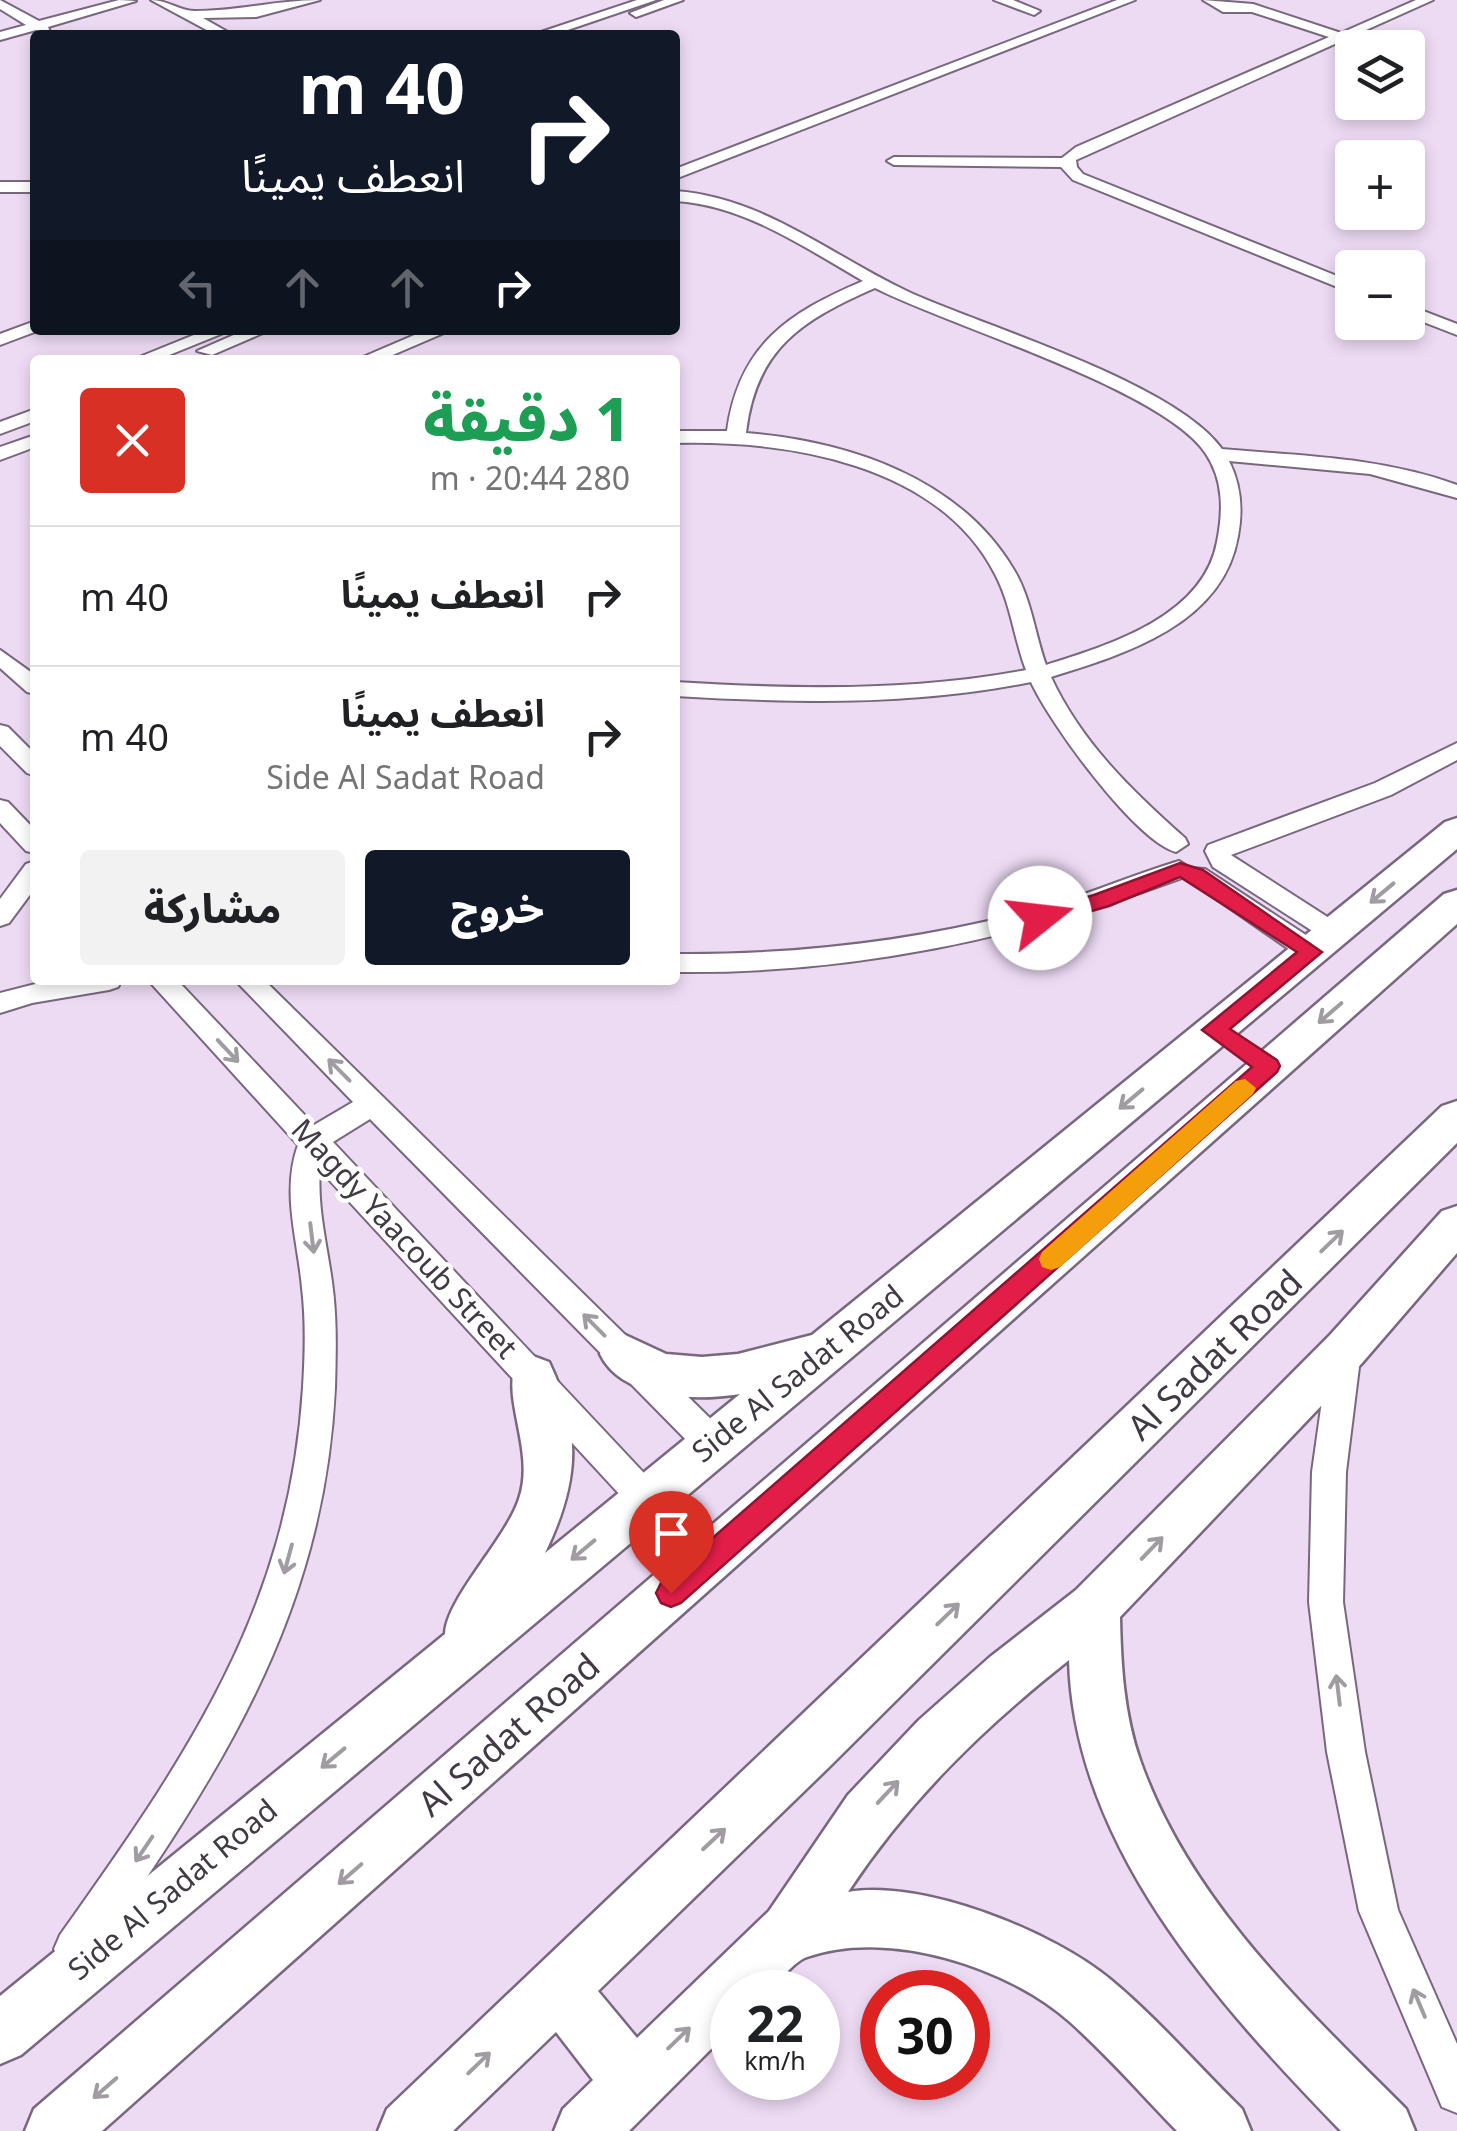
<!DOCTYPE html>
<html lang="ar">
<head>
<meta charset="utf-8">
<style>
	body { margin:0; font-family:"Noto Sans","Noto Sans Arabic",sans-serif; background:#f2f2f2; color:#202124; direction:rtl; height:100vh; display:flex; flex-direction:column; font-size:38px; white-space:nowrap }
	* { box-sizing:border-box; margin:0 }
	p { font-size:32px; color:#757577 }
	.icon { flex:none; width:55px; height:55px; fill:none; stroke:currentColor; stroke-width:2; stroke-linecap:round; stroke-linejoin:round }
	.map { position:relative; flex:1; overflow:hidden; direction:ltr }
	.sheet { position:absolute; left:30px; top:355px; width:650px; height:630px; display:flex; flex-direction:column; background:#fff; border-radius:10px; box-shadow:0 5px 15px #0003; direction:rtl }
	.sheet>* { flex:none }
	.guide { position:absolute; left:30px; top:30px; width:650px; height:305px; border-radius:10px; box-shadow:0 5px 15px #0003; direction:rtl; background:#111827; color:#fff; overflow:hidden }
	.buttons { position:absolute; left:1335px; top:30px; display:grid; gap:20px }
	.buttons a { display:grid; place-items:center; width:90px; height:90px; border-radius:10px; background:#fff; box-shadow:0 5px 15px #0003; font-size:50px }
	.speed { position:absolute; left:710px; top:1970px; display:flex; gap:20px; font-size:50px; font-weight:700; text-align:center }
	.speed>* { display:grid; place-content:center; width:130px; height:130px; border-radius:50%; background:#fff; box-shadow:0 5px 15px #0003; line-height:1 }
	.speed small { font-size:25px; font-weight:400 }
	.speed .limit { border:15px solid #d22; background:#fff; color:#111 }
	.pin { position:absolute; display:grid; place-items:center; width:85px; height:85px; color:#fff; margin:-102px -42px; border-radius:50% 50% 50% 0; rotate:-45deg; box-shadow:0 0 10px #0007 }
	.pin .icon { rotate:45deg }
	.me { position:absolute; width:110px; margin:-55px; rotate:74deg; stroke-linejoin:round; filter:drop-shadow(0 0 8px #0008) }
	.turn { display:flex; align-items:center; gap:35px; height:210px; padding:0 50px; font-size:45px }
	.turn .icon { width:130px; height:130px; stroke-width:2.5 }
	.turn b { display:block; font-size:70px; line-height:85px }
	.lanes { display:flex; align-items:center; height:95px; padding:0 50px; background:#0003; justify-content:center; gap:50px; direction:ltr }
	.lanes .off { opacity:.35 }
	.round { display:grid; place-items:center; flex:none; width:105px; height:105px; border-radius:10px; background:#f2f2f2 }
	.headline { display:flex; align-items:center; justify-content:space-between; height:170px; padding:0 50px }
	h1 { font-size:60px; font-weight:800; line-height:75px; color:#1e9e55 }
	.button { display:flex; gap:20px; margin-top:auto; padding:20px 50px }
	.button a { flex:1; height:115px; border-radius:10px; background:#111827; color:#fff; font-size:40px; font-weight:800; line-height:115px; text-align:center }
	.button a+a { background:#f2f2f2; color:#202124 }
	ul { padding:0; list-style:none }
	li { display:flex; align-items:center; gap:30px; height:140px; padding:0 50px; border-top:2px solid #e0e0e0 }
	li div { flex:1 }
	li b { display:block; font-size:38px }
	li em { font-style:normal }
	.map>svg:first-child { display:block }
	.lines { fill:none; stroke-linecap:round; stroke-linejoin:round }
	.street-casing { stroke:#78687e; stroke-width:4 }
	.secondary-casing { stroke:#78687e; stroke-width:5 }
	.street { fill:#fff; fill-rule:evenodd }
	.secondary { fill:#fff; fill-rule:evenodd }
	.oneway { stroke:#a09ca2 }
	.route { fill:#e11d48; stroke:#92132f; stroke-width:2.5 }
	.slow { fill:#f59e0b }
	.labels { text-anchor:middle; stroke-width:9; stroke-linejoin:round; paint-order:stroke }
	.street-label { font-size:30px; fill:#413a44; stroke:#fff }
	.near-street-label { font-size:35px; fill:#413a44; stroke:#fff }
</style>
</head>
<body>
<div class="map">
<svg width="1457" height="2131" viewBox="0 0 1457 2131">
	<rect width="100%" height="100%" fill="#eddbf4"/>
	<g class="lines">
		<!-- street casing -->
		<g class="street-casing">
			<g id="street">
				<path d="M0,0l39,21 80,-21 17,1 -88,26 3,7 -15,-4 -36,10v-8l26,-7 -26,-16z"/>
				<path d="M151,0c17,0 28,11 44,11 43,0 83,-11 125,-11l-64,17 -53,1 30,17h-17z"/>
				<path d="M637,0h19l-103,35h-21z"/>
				<path d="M664,0h19l-47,17 -6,-4z"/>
				<path d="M994,0h19l27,11 -6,4z"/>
				<path d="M1117,0h18l-460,179v-10z"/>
				<path d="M1203,0l50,4 88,29 75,-33h17l-357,160 1,7 6,7 269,108v11l-279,-113 -12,-13 -167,-2 -7,-4 7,-4 168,1 14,-11 253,-110 -77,-25h-29z"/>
				<rect x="0" y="182" width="35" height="10"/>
				<path d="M675,191c89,6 158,66 236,102 78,35 264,90 311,156 79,7 159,8 235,36v13l-87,-24 -141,-13c12,24 14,49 9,75 -15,88 -112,118 -187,141 30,65 81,114 134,161l3,6 -12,8c-41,-11 -127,-130 -145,-170 -118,24 -236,21 -356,14v-14c118,7 234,10 351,-12 -12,-31 -15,-66 -31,-96 -57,-111 -209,-134 -320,-131v-12h52c12,-86 61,-118 136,-150 -59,-34 -119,-76 -188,-80zM875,288c77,39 290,102 331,166 18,27 17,58 11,88 -14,75 -108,103 -171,123 -11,-31 -15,-67 -32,-95 -54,-92 -166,-129 -268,-137 10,-85 56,-113 129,-145z"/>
				<path d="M1408,305l49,19v11l-49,-19z"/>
				<path d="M35,321v9h5l-40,15v-11z"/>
				<path d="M206,330h25l-74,30h-25z"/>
				<path d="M245,330h25l-58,25 -15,-4z"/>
				<path d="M426,330h25l-70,30h-25z"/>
				<path d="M35,409v12l-35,13v-12z"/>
				<path d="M35,435v12l-35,13v-13z"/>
				<path d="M0,650l35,25v19l-8,-2 -27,-24z"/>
				<path d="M0,725l8,2 27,27v22l-8,-3 -27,-27z"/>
				<path d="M1457,743v17l-66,35 -160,60 112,72 4,6 -4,6h-18l-112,-72 -8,-16 3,-6 167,-62z"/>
				<path d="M0,800l8,2 27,28v23l-9,-2 -26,-28z"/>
				<path d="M35,861v27l-26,35 -9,3v-27l26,-35z"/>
				<path d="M1179,861l11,7 15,1 116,76 4,7 -4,7h-18l-118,-82c-166,62 -332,97 -510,95v-18c127,1 250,-14 373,-48 44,-13 87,-32 131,-45z"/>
				<path d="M51,980h71l-4,7 -9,3 -77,13 -32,10v-20z"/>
				<path d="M148,980h29l137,145 39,-23 -118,-122h29l460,452 4,11 -4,11 -12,4 -12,-4 -330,-335 -37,23 325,346 5,11 -5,11 -12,5 -12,-5 -314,-340c-3,37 7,75 12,112 5,35 4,71 3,106 -11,232 -120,392 -247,575l-14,6 -14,-6 -6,-14 6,-14c125,-176 229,-324 243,-548 2,-33 3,-66 -1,-99 -4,-47 -21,-96 -4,-143z"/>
				<path d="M1345,1337l11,4 5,10 -15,121 -3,130 22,150 33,158 59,134v69l-15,-6 -83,-196 -32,-159 -18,-150 3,-130 17,-121 5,-10z"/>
			</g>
		</g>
		<!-- secondary casing -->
		<g class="secondary-casing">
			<g id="secondary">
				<path d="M1457,818v31l-1436,1206 -21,9v-68l445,-362c1,-35 61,-95 74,-135 17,-48 -19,-102 -2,-137l16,-6 16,6c34,71 29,122 -4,191l195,-159c-43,7 -118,6 -140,-40l7,-14 16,-6 43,20 36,3 36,-3 74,-19 633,-513z"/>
				<path d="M1457,890v34l-1355,1207h-77l9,-22 1410,-1215z"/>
				<path d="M1457,1101v42l-630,626 -229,222 39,47 132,-127 79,-116 71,-75 71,-63 86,-67 254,-255 112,-124 15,-5v47l-95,110 -242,254c1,49 4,97 20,143 49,140 164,247 266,349l9,22h-74c-122,-126 -267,-284 -272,-471 -87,69 -160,140 -221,232 75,-13 206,40 263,88 47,39 88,87 131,129l9,22h-74c-35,-36 -69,-75 -107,-109 -61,-55 -183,-94 -263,-65 -14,5 -28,25 -39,35h-36v36l-103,103h-75l9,-22 30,-29 -37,-48 -103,99h-75l9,-22 1055,-1003z"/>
			</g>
		</g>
		<!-- street -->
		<use href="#street" class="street"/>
		<!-- secondary -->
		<use href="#secondary" class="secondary"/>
	</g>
	<!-- one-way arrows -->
	<defs><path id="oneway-shaft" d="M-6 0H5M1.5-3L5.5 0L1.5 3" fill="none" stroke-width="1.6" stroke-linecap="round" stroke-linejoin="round" transform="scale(2.5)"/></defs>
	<g class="oneway">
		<use href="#oneway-shaft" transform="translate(1382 893) rotate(140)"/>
		<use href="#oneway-shaft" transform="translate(1330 1013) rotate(139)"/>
		<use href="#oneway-shaft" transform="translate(228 1051) rotate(47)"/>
		<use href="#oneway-shaft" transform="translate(339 1070) rotate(-135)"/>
		<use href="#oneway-shaft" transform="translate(1131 1099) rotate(140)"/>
		<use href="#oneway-shaft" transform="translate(312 1238) rotate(83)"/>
		<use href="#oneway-shaft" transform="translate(1332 1241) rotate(-44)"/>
		<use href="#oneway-shaft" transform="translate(594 1325) rotate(-135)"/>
		<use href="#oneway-shaft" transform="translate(1152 1548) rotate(-46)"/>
		<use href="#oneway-shaft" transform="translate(583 1550) rotate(140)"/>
		<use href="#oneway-shaft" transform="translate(288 1559) rotate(105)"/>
		<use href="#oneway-shaft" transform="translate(948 1614) rotate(-44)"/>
		<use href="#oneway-shaft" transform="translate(1338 1690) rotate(-97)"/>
		<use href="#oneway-shaft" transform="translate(333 1758) rotate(140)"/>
		<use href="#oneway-shaft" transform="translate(888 1792) rotate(-47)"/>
		<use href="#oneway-shaft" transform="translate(714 1839) rotate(-43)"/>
		<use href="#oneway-shaft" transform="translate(144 1849) rotate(124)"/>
		<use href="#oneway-shaft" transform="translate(350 1874) rotate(139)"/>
		<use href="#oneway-shaft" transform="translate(1419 2003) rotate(-113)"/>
		<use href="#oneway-shaft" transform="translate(679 2038) rotate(-44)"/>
		<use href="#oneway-shaft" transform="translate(479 2063) rotate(-44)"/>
		<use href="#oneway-shaft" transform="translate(105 2088) rotate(139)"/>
	</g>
	<!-- route -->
	<path class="route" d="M1180,863l23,7 119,82 -92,77 47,31 3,6 -3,6 -596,531 -10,4 -10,-4 -5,-10 5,-10 591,-516 -50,-37 95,-78 -117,-75 -71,29 -69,20 -11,-8 3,-5 62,-18z"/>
	<!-- slow -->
	<path class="slow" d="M1245,1079l11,9 -3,6 -193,173 -9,3 -9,-3 -3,-8 3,-7 194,-171z"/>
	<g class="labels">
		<!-- street labels -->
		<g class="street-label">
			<text transform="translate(404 1239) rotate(47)" y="10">Magdy Yaacoub Street</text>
			<text transform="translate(798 1374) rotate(-39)" y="10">Side Al Sadat Road</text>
			<text transform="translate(173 1890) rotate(-40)" y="10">Side Al Sadat Road</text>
		</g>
		<!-- near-street labels -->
		<g class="near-street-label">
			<text transform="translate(1215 1355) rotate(-44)" y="12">Al Sadat Road</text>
			<text transform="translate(509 1735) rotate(-41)" y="12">Al Sadat Road</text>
		</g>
	</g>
</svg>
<div class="buttons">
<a><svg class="icon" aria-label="layers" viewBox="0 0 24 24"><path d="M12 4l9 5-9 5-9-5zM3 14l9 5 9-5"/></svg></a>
<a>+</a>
<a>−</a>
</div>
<div class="speed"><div>22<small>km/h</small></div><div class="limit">30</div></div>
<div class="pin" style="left:671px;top:1593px;background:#d93025"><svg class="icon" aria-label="arrive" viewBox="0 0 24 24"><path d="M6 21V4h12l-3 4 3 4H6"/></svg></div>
<svg class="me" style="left:1040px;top:918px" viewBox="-20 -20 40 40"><circle r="19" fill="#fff"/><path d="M0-13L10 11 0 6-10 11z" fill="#e11d48"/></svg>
<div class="guide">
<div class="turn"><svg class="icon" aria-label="right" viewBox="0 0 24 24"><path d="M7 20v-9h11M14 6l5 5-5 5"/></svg><div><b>40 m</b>انعطف يمينًا</div></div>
<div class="lanes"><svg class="icon off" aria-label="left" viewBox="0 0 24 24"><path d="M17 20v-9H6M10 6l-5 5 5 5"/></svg><svg class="icon off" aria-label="ahead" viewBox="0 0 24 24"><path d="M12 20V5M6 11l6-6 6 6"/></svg><svg class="icon off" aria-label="ahead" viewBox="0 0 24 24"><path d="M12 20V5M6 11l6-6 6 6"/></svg><svg class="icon" aria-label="right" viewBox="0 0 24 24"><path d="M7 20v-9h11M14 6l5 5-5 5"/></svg></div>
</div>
<section class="sheet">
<div class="headline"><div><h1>1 دقيقة</h1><p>280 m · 20:44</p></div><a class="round" style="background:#d93025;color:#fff"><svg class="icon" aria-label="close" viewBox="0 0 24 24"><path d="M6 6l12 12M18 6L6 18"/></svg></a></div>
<ul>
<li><svg class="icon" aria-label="right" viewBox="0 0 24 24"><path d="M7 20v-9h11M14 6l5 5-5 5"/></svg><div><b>انعطف يمينًا</b></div><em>40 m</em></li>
<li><svg class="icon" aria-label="right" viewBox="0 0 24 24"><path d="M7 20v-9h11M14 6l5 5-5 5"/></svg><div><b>انعطف يمينًا</b><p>Side Al Sadat Road</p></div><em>40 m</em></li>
</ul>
<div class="button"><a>خروج</a><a>مشاركة</a></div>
</section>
</div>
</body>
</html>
